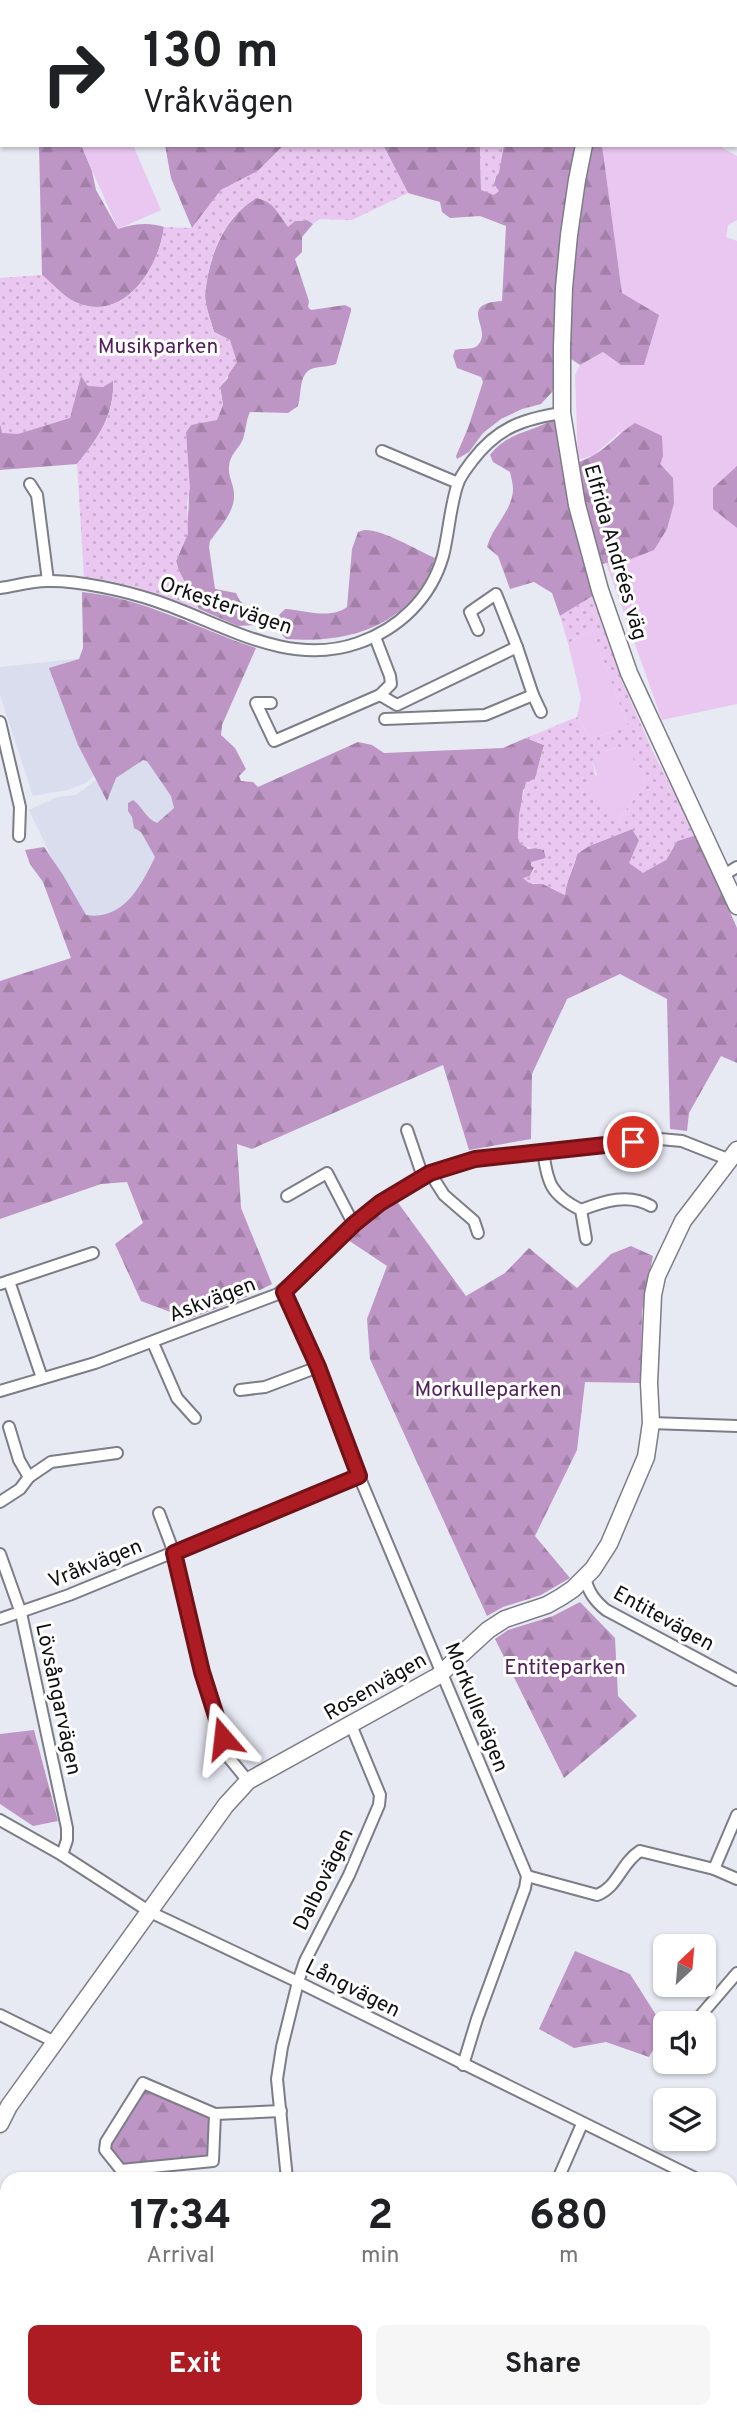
<!DOCTYPE html>
<html lang="en">
<head>
<meta charset="utf-8">
<style>
	body { margin:0; font-family:Overpass,sans-serif; background:#f6f6f6; color:#202124; height:100vh; display:flex; flex-direction:column; font-size:26px; white-space:nowrap }
	* { box-sizing:border-box; margin:0 }
	p { font-size:23px; color:#757577 }
	.icon { flex:none; width:38px; height:38px; fill:none; stroke:currentColor; stroke-width:2; stroke-linecap:round; stroke-linejoin:round }
	.map { position:relative; flex:1; overflow:hidden }
	.sheet { position:absolute; left:0px; top:2172px; width:738px; height:247px; display:flex; flex-direction:column; background:#fff; border-radius:21px 21px 0 0; box-shadow:0 2px 5px #0004 }
	.sheet>* { flex:none }
	.top-card { position:absolute; left:0px; top:0px; width:738px; height:147px; box-shadow:0 2px 5px #0004; background:#fff; color:#202124; overflow:hidden }
	.needle { width:46px; rotate:26deg }
	.controls { position:absolute; left:653px; top:1934px; display:grid; gap:14px }
	.controls a { display:grid; place-items:center; width:63px; height:63px; border-radius:10px; background:#fff; box-shadow:0 2px 5px #0004; font-size:35px }
	.pin { position:absolute; display:grid; place-items:center; width:60px; height:60px; color:#fff; margin:-30px; border:4px solid #fff; border-radius:50%; box-shadow:0 2px 7px #0007 }
	.me { position:absolute; width:77px; margin:-38px; rotate:343deg; stroke-linejoin:round; filter:drop-shadow(0 0 5px #0008) }
	.turn { display:flex; align-items:center; gap:24px; height:147px; padding:0 28px; font-size:32px }
	.turn .icon { width:91px; height:91px; stroke-width:2.5 }
	.turn b { display:block; font-size:49px; line-height:60px }
	.eta { display:flex; justify-content:space-evenly; align-items:center; height:119px; text-align:center }
	.eta b { font-size:42px; font-weight:700; line-height:49px }
	.button { display:flex; gap:14px; margin-top:auto; padding:14px 28px }
	.button a { flex:1; height:80px; border-radius:10px; background:#ae1c23; color:#fff; font-size:28px; font-weight:700; line-height:80px; text-align:center }
	.button a+a { background:#f6f6f6; color:#202124 }
	.map>svg:first-child { display:block }
	.built { fill:#daddee }
	.grass { fill:#eac7f0 }
	.forest { fill:url(#forest-firs) }
	.park { fill:url(#park-dots); fill-rule:evenodd }
	.lines { fill:none; stroke-linecap:round; stroke-linejoin:round }
	.street-casing { stroke:#7c7d86; stroke-width:14 }
	.secondary-casing { stroke:#7c7d86; stroke-width:19 }
	.street { stroke:#fff; stroke-width:10 }
	.secondary { stroke:#fff; stroke-width:16 }
	.route-casing { stroke:#711217; stroke-width:18 }
	.route { stroke:#ae1c23; stroke-width:12 }
	.labels { text-anchor:middle; stroke-width:6; stroke-linejoin:round; paint-order:stroke }
	.park-label { font-size:21px; fill:#52215b; stroke:#fff }
	.street-label { font-size:21px; fill:#101013; stroke:#fff }
</style>
</head>
<body>
<div class="map">
<svg width="737" height="2418" viewBox="0 0 737 2418">
	<defs>
		<pattern id="forest-firs" width="22" height="20" patternUnits="userSpaceOnUse" patternTransform="scale(1.75)"><rect width="22" height="20" fill="#be96c5"/><path d="M5 1l3.5 6h-7zM16 11l3.5 6h-7z" fill="#a280a8"/></pattern>
		<pattern id="park-dots" width="8" height="8" patternUnits="userSpaceOnUse" patternTransform="scale(1.75)"><rect width="8" height="8" fill="#eac7f0"/><path d="M2 2h.1M6 6h.1" fill="none" stroke="#c8aacd" stroke-width="1.8" stroke-linecap="round"/></pattern>
	</defs>
	<rect width="100%" height="100%" fill="#e7e9f3"/>
	<!-- built -->
	<g class="built">
		<path d="M93,657l51,72 -58,54 -19,7 -34,6 -33,-101v-28z"/>
		<path d="M152,737l81,142 -133,79 -71,-148 28,-13 19,-2z"/>
	</g>
	<!-- grass -->
	<g class="grass">
		<path d="M81,145h52l28,65 -43,19z"/>
		<path d="M602,145h115l20,11v64l-9,5 -2,12 11,4v225l-24,22v21l24,19v176l-75,16 -56,-157 20,-2 -6,-129 -26,23 -16,5 -3,-85 5,-10 23,-13 18,13 1,-72z"/>
		<path d="M592,630l36,96 -37,13 -14,-22 4,-19 -13,-55z"/>
		<path d="M626,747l16,24 4,13 -28,36 -30,-33 9,-13 -5,-13c10,-10 19,-13 34,-14z"/>
	</g>
	<!-- forest -->
	<g class="forest">
		<path d="M39,145h42l11,26 4,19 22,39c17,-5 29,-7 46,-2 -5,41 -40,97 -89,75 -12,-5 -23,-19 -33,-27z"/>
		<path d="M165,145h119l-26,26 -37,19 -29,38 -21,-50z"/>
		<path d="M383,145h97l1,45 13,-6 10,-39h98l20,148 37,22 -15,50h-23l-18,-13 -23,13 -27,-18v44l-12,13 -19,5 -21,10 -18,14 -14,19 -12,7 -1,-3 12,-28 15,-46 -2,-5 -24,-9 -4,-12 2,-6c6,-2 18,0 22,-4 18,-16 -22,-42 25,-45l4,-75 -26,-10 -30,2 -8,-6 -2,-10 -32,-9z"/>
		<path d="M257,198c12,3 17,7 23,18l15,5 13,-1 5,4 -11,13v15l-7,7 14,42 -1,6 3,3 34,-5 6,3v3l-15,53c-7,3 -14,2 -22,4 -16,4 -12,26 -16,38l-10,7 -38,-1c-4,8 -4,18 -7,27 -4,10 -14,16 -14,28 -1,10 5,18 5,27 1,18 -14,33 -24,47l-1,6 6,42 21,4 4,8 14,12 1,12 -17,1 -39,-17 -20,-38 -3,-10c20,-41 11,-85 10,-129l5,-7 32,-20 -3,-18 8,-9 2,-38 -16,-8c-3,-11 -9,-26 -9,-37 3,-36 19,-79 52,-97z"/>
		<path d="M81,376l32,4c2,34 -15,59 -36,84l-77,6v-47l3,9z"/>
		<path d="M554,419l8,50c10,-5 22,-8 32,-14 14,-8 26,-23 41,-32l27,13 1,20 -3,8 13,14 1,25 -7,26 -13,21 -28,11 -20,2 -20,8 7,25 -33,20 -8,-23 -18,-11 -24,7 -12,-33 -11,-9c5,-20 26,-37 26,-58 0,-5 -2,-12 -3,-17l-17,-10 -3,-7c19,-24 41,-22 64,-36z"/>
		<path d="M737,466v62l-24,-19v-21z"/>
		<path d="M364,530c21,0 50,19 71,28 -22,67 -84,86 -149,81l-12,-13 6,-12 5,-5c20,1 44,11 62,-2l5,-58 6,-17z"/>
		<path d="M82,592c62,6 116,37 174,56l-34,77 -1,10 14,13 11,21 -7,7 2,5 12,1 5,5 100,-45 14,3 12,8 119,-5 23,-10 18,7 -9,34 -12,11 -5,48 10,11 8,-1 8,2 2,8 -9,3 -7,15 2,8h11l22,11c1,-15 9,-26 12,-41l12,-8 43,-17 7,11 27,20 11,-19 19,-6 41,93v135l-16,-7 -32,57 -2,18 -17,-2 -3,-130 -47,-25 -53,25 -35,75 -1,65 -62,11 -26,-85 -191,84 -15,-5 4,64 31,76 -28,14 -55,21 -48,-18 -26,-57 28,-21 -16,-41 -26,2 -101,35v-238l71,-23 -28,-76 -13,-18 -5,-14 19,-3 19,28 23,40c37,6 55,-29 69,-58l-14,-25 -7,-4 -2,-11 -4,-6v-8l5,-3c9,6 13,19 24,23l17,-15 -3,-12 -24,-35 -4,-1 -27,18 -9,23 -29,-56 -29,-77 30,-9 4,-11z"/>
		<path d="M396,1200l70,96 39,-23 24,-25 48,40 34,-34 20,-8 22,10 -11,55 -1,72 -56,-1 -8,68 -42,86 35,42 -29,17 -38,12 -16,9 -117,-257 -3,-40 20,-53 -39,-26z"/>
		<path d="M580,1602l35,36 3,58 19,20 -73,62 -69,-139 13,-9 45,-14z"/>
		<path d="M34,1730l24,91 -25,5 -33,-22v-70z"/>
		<path d="M575,1951l55,23 35,55 -16,28 -43,-15 -32,6 -35,-19z"/>
		<path d="M143,2083l72,31 -2,47 -92,9 -15,-28z"/>
		<path d="M487,2412h178l-1,6h-184z"/>
	</g>
	<!-- park -->
	<g class="park">
		<path d="M284,145h99l25,48 -56,27 -33,-1 -6,5 -6,-4 -12,1 -7,6c-10,-14 -14,-25 -31,-29 -34,17 -49,61 -52,97 0,11 6,26 9,37l16,8 7,22 -17,25 3,18 -6,15 -26,5 -5,7 4,56 -3,16 1,30 -12,27 3,10 19,38c-37,-14 -74,-28 -114,-32l-7,-113c21,-24 38,-50 36,-83l-10,6 -15,-1 -7,-10 -11,42 -52,16 -16,-1 -2,-10v-145l42,-3c10,8 21,21 33,27 49,22 84,-34 89,-75l28,1 29,-38 37,-19z"/>
		<path d="M480,145h24l-5,28 -5,6v5l5,7 -5,4 -13,-5z"/>
		<path d="M593,596l29,85 31,71 43,83 -19,6 -11,19 -23,13 -14,-10 10,-23 -7,-11 -43,17 -12,8c-3,15 -11,26 -12,41l-22,-11 -14,-1 -6,-5 7,-2 5,-8 -4,-2v-4l15,-4 -2,-8c-9,-3 -16,-1 -24,-6l-2,-6 1,-24 7,-32 9,-3 9,-34 -18,-7 51,-21 14,22 37,-13 -36,-96 -24,13 -8,-27zM625,747l17,24 4,13 -27,35 -31,-32 9,-5 -5,-21c10,-10 19,-13 33,-14z"/>
	</g>
	<g class="lines">
		<!-- street casing -->
		<g class="street-casing">
			<g id="street">
				<path d="M382,451l76,32"/>
				<path d="M30,484l7,11 11,86"/>
				<path d="M0,588c15,-2 31,-7 47,-7 31,-1 79,10 109,20 66,22 131,67 202,42 41,-14 73,-45 85,-87 6,-24 7,-50 15,-73 3,-8 9,-15 14,-22 25,-33 50,-42 90,-48"/>
				<path d="M517,647l16,48 8,17"/>
				<path d="M380,695l17,10 120,-58 -21,-53 -26,18 8,18"/>
				<path d="M271,703h-15l18,38 106,-46 11,-11 -1,-8 -15,-39"/>
				<path d="M385,719l100,-4 48,-20"/>
				<path d="M0,722l20,85 -1,29"/>
				<path d="M724,875l13,-8"/>
				<path d="M407,1130l16,47"/>
				<path d="M543,1150c4,33 8,45 38,60l5,29"/>
				<path d="M430,1173l14,22 30,26 4,12"/>
				<path d="M287,1196l40,-23 27,52"/>
				<path d="M581,1210c23,-9 48,-17 70,-4"/>
				<path d="M9,1281l33,97"/>
				<path d="M0,1284l93,-31"/>
				<path d="M284,1291l34,76 41,109 168,400 -2,12 -48,131 -14,46"/>
				<path d="M153,1343l24,55 18,20"/>
				<path d="M240,1390l25,-3 53,-20"/>
				<path d="M0,1391l95,-28 183,-69 102,-91 50,-30 45,-14 185,-20 22,2 48,19"/>
				<path d="M651,1423l86,3"/>
				<path d="M29,1477l22,-15 66,-9"/>
				<path d="M0,1502l20,-13 9,-12 -10,-17 -10,-33"/>
				<path d="M159,1513l15,40 28,119 28,87 18,22"/>
				<path d="M0,1554l21,59 46,215v12l-5,15"/>
				<path d="M585,1577c3,15 10,24 21,33l131,70"/>
				<path d="M0,1619l69,-24 290,-119"/>
				<path d="M0,1820l62,35 88,57 148,70 399,197"/>
				<path d="M714,1869l23,-54"/>
				<path d="M527,1876l70,19c21,-8 24,-32 43,-44l74,18 23,10"/>
				<path d="M0,2015l55,27"/>
				<path d="M701,2015l36,-42"/>
				<path d="M215,2114l-2,47 -92,9 -16,-20 1,-8 37,-59 72,31 66,-3"/>
				<path d="M287,2179l-10,-100 5,-32 16,-65 7,-21 44,-86 30,-70 1,-10 -29,-70"/>
				<path d="M558,2179l24,-55"/>
				<path d="M732,2196l5,3"/>
				<path d="M732,2328l5,-3"/>
				<path d="M0,2341l7,-1"/>
				<path d="M140,2412v6"/>
				<path d="M378,2412l6,6"/>
				<path d="M707,2418l1,-6"/>
			</g>
		</g>
		<!-- secondary casing -->
		<g class="secondary-casing">
			<g id="secondary">
				<path d="M617,2v-2"/>
				<path d="M584,145l-7,35 -8,55 -5,53 -2,59v66l15,92 23,85 29,83 108,233"/>
				<path d="M0,2124l9,-18 217,-301 22,-24 190,-105 50,-46 17,-11 42,-14 14,-8 12,-8 20,-20 16,-25 37,-87 5,-34 -2,-40 4,-88 4,-19 26,-55 54,-71"/>
			</g>
		</g>
		<!-- street -->
		<use href="#street" class="street"/>
		<!-- secondary -->
		<use href="#secondary" class="secondary"/>
	</g>
	<g class="lines">
		<!-- route casing -->
		<g class="route-casing">
			<path id="route" d="M223,1738l-21,-66 -28,-119 185,-77 -41,-109 -34,-75 70,-68 26,-21 50,-30 45,-14 158,-17"/>
		</g>
		<!-- route -->
		<use href="#route" class="route"/>
	</g>
	<g class="labels">
		<!-- park labels -->
		<g class="park-label">
			<text x="158" y="353">Musikparken</text>
			<text x="488" y="1396">Morkulleparken</text>
			<text x="565" y="1674">Entiteparken</text>
		</g>
		<!-- street labels -->
		<g class="street-label">
			<text transform="translate(616 552) rotate(74)" y="7">Elfrida Andrées väg</text>
			<text transform="translate(226 605) rotate(19)" y="7">Orkestervägen</text>
			<text transform="translate(212 1299) rotate(-21)" y="7">Askvägen</text>
			<text transform="translate(95 1563) rotate(-22)" y="7">Vråkvägen</text>
			<text transform="translate(664 1618) rotate(29)" y="7">Entitevägen</text>
			<text transform="translate(375 1686) rotate(-30)" y="7">Rosenvägen</text>
			<text transform="translate(59 1699) rotate(78)" y="7">Lövsångarvägen</text>
			<text transform="translate(477 1707) rotate(68)" y="7">Morkullevägen</text>
			<text transform="translate(323 1879) rotate(-64)" y="7">Dalbovägen</text>
			<text transform="translate(353 1988) rotate(27)" y="7">Långvägen</text>
		</g>
	</g>
</svg>
<div class="controls">
<a><svg class="needle" viewBox="-14 -14 28 28"><path d="M0-13l5 13h-10z" fill="#e53935"/><path d="M0 13l5-13h-10z" fill="#757577"/></svg></a>
<a><svg class="icon" aria-label="sound" viewBox="0 0 24 24"><path d="M4 9h4l5-4v14l-5-4H4zM17 9q2 3 0 6"/></svg></a>
<a><svg class="icon" aria-label="layers" viewBox="0 0 24 24"><path d="M12 4l9 5-9 5-9-5zM3 14l9 5 9-5"/></svg></a>
</div>
<div class="pin" style="left:633px;top:1142px;background:#d93025"><svg class="icon" aria-label="arrive" viewBox="0 0 24 24"><path d="M6 21V4h12l-3 4 3 4H6"/></svg></div>
<svg class="me" style="left:223px;top:1738px" viewBox="-20 -20 40 40"><path d="M0-17L14 15 0 8-14 15z" fill="#ae1c23" stroke="#fff" stroke-width="4"/></svg>
<div class="top-card">
<div class="turn"><svg class="icon" aria-label="right" viewBox="0 0 24 24"><path d="M7 20v-9h11M14 6l5 5-5 5"/></svg><div><b>130 m</b>Vråkvägen</div></div>
</div>
<section class="sheet">
<div class="eta">
<div><b>17:34</b><p>Arrival</p></div>
<div><b>2</b><p>min</p></div>
<div><b>680</b><p>m</p></div>
</div>
<div class="button"><a>Exit</a><a>Share</a></div>
</section>
</div>
</body>
</html>
